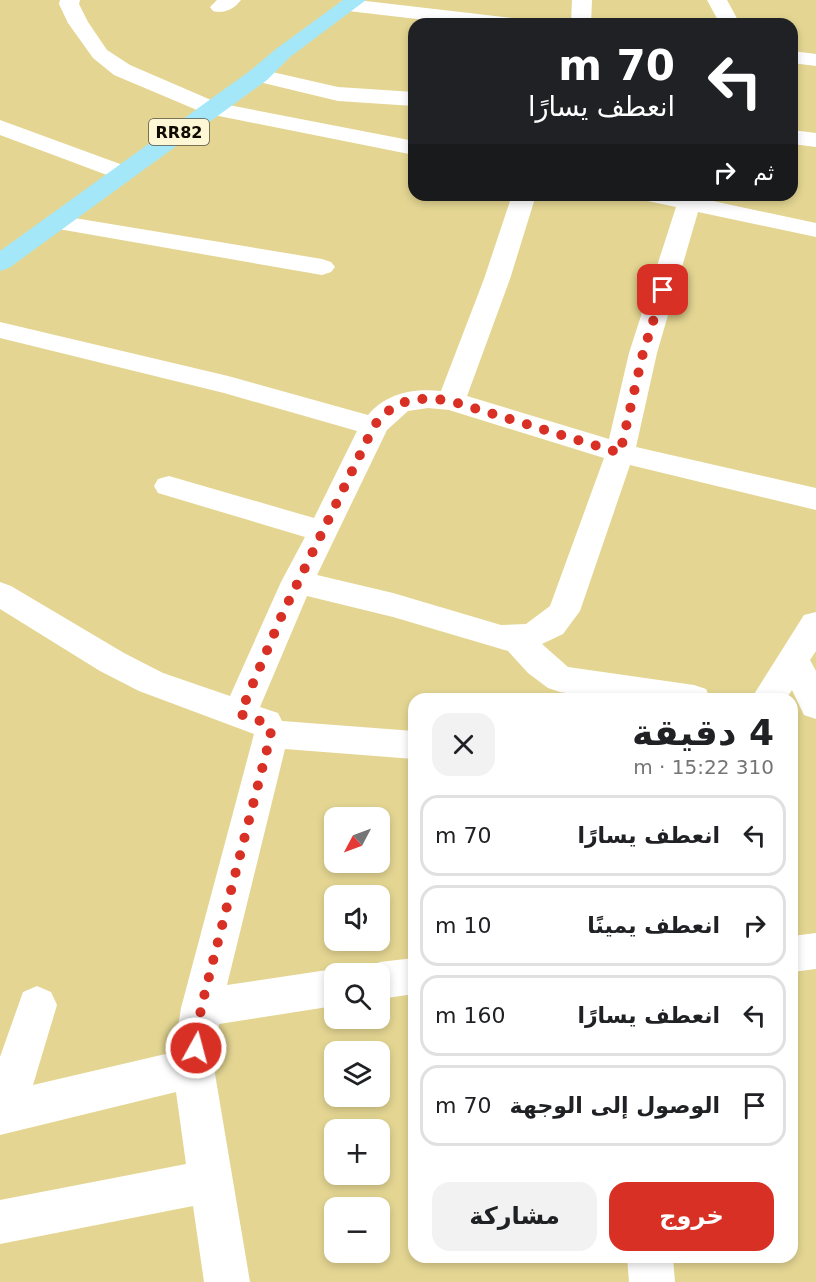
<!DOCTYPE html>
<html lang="ar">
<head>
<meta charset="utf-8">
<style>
	body { margin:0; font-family:"DejaVu Sans",Cairo,sans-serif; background:#f2f2f2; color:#202124; direction:rtl; height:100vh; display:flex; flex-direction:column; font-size:22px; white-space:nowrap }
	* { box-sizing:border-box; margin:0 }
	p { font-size:20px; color:#757577 }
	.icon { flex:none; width:33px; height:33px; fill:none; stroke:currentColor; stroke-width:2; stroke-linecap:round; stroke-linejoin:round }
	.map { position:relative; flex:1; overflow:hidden; direction:ltr }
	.panel { position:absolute; left:408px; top:693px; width:390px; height:570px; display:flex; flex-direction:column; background:#fff; border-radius:18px; box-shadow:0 3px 9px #0003; direction:rtl }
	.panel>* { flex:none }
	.guide { position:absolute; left:408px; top:18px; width:390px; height:183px; border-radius:18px; box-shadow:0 3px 9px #0003; direction:rtl; background:#202124; color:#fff; overflow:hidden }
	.needle { width:39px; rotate:229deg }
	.tools { position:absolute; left:324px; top:807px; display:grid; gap:12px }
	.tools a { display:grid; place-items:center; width:66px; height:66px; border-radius:12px; background:#fff; box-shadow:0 3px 9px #0003; font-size:30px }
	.pin { position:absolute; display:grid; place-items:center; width:51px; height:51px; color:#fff; margin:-26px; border-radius:12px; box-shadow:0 3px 9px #0006 }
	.me { position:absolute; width:66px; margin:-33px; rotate:7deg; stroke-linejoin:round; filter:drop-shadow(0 0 4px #0008) }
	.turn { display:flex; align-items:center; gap:21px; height:126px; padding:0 24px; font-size:27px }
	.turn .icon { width:78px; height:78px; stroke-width:2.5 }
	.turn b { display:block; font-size:42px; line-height:51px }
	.then { display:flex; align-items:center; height:57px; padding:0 24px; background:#0003; gap:12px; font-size:22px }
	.round { display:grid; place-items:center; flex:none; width:63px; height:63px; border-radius:18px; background:#f2f2f2 }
	.overview { display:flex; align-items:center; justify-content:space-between; height:102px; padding:0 24px }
	h1 { font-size:36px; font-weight:700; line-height:45px }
	.primary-button { display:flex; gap:12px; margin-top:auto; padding:12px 24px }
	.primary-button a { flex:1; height:69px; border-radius:18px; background:#d93025; color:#fff; font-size:24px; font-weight:700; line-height:69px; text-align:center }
	.primary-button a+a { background:#f2f2f2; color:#202124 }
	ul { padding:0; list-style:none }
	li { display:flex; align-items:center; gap:18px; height:81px; margin:0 12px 9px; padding:0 12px; border:3px solid #e0e0e0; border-radius:18px }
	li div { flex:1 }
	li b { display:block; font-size:22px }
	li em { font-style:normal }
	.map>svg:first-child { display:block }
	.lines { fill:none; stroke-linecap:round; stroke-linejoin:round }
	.minor { fill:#fff; fill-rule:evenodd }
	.primary { fill:#a4e7f8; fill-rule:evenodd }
	.route { stroke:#d93025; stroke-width:10; stroke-dasharray:0 18 }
	.labels { text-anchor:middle; stroke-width:6; stroke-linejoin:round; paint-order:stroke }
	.shield { fill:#fef7d5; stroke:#575240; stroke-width:1.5 }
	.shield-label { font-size:16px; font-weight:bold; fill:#100b00 }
</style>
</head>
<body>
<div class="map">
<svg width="816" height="1282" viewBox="0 0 816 1282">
	<rect width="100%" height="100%" fill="#e4d692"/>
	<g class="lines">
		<!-- minor -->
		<g class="minor">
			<path d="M60,0h20l-1,4 9,18 19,28 23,15 88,38 196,38v14l-210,-42 -90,-38 -21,-17 -25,-35 -9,-19z"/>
			<path d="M217,0h24c-7,9 -17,14 -28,11l-3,-4z"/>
			<path d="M357,0l156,18 7,2 3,4h-63l-112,-13 -7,-2 -3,-4 3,-4z"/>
			<path d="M572,0h20l-1,24h-20z"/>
			<path d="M707,0h20l13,24h-20z"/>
			<path d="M792,51l24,3v12l-24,-3z"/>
			<path d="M259,69l79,18 76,5v14l-76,-5 -87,-21 -3,-5 3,-5z"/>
			<path d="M0,120l131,48 4,5 -4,5h-16l-115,-43z"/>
			<path d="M792,130l24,3v14l-24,-3z"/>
			<path d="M512,195h24l-26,84 -43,117 142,43 20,-86 47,-146 -33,-7 -4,-5h46l131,28v14l-118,-25 -41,141 -21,94 180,41v22l-186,-45 -50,146 -17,23 -21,10 26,23 126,18 12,4 5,10h-106l-45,-7 -12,-4 -20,-15 -20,-22 -115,-34 -86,-21 -47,111 18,6 4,8 132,10v28l-129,-10 -58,236 107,-16 11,5h-11v32l-115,18 -5,44 36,214h-46l-11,-76 -193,38v-44l186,-36 -10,-72 -176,43v-78l23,-65 14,-6 14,6 6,13 -24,80 141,-33 7,-44 73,-274 -115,-43 -39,-20 -100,-62v-27l11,4 113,67 39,20 67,23 51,-114 24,-45 -147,-44 -4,-7 4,-7 11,-3 145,42 43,-87 -133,-38 -224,-55v-16l228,54 140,39c18,-22 46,-27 73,-24l43,-112zM428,408l21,2 155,48 -54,148 -24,18 -25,1 -108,-32 -76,-18 70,-145 21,-19z"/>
			<path d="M56,215l266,44 9,3 4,5 -4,5 -9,3 -275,-48 -3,-5 3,-5z"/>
			<path d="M816,612v39l-6,9 6,11v48l-12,-4 -12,-25 -6,9h-35l53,-84z"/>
			<path d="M816,933v36l-24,3v-36z"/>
			<path d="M414,958v36l-34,5v-25h-17l3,-6 14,-6z"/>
			<path d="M627,1257h46l2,25h-46z"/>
		</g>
		<!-- primary -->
		<path class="primary" d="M343,0h23l-76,57 -23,23 -258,188 -9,3v-20l251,-181 25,-21z"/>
	</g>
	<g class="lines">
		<!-- route -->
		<path class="route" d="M196,1048l5,-40 70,-274 -5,-11 -26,-9 42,-99 92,-189c21,-28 44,-30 77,-25l169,52 23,-100 20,-63"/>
	</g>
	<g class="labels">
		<!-- shield labels -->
		<rect class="shield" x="149" y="119" width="60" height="26" rx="4.5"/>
		<g class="shield-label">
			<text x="179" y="138">RR82</text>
		</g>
	</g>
</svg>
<div class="tools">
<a><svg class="needle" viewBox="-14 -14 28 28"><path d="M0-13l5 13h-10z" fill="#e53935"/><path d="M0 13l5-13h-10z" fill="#757577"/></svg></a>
<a><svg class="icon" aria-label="sound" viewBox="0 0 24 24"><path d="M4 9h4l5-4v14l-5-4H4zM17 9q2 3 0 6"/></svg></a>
<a><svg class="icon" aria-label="search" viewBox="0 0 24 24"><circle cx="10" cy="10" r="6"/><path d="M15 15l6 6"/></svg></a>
<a><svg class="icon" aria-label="layers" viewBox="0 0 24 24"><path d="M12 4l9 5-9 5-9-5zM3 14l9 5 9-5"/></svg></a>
<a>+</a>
<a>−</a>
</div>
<div class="pin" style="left:663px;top:290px;background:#d93025"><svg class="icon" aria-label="arrive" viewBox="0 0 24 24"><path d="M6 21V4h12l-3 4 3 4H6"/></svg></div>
<svg class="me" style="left:196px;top:1048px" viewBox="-20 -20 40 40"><circle r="17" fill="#d93025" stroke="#fff" stroke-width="3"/><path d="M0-11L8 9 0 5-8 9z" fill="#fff"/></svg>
<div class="guide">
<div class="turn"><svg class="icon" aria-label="left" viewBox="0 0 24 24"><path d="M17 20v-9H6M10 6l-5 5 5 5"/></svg><div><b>70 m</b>انعطف يسارًا</div></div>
<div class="then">ثم<svg class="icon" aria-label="right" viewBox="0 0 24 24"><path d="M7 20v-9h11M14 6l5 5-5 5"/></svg></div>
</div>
<section class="panel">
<div class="overview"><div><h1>4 دقيقة</h1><p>310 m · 15:22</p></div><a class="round"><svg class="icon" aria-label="close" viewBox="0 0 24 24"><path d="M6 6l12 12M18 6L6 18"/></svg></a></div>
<ul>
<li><svg class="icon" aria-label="left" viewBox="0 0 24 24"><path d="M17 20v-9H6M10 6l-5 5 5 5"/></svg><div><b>انعطف يسارًا</b></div><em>70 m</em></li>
<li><svg class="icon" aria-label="right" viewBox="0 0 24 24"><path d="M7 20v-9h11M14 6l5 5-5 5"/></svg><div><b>انعطف يمينًا</b></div><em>10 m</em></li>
<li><svg class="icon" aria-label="left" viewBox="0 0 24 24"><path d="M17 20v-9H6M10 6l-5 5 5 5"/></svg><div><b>انعطف يسارًا</b></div><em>160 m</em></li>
<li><svg class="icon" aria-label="arrive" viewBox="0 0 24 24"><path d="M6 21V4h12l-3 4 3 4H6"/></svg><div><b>الوصول إلى الوجهة</b></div><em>70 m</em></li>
</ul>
<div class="primary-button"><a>خروج</a><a>مشاركة</a></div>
</section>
</div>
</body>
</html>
